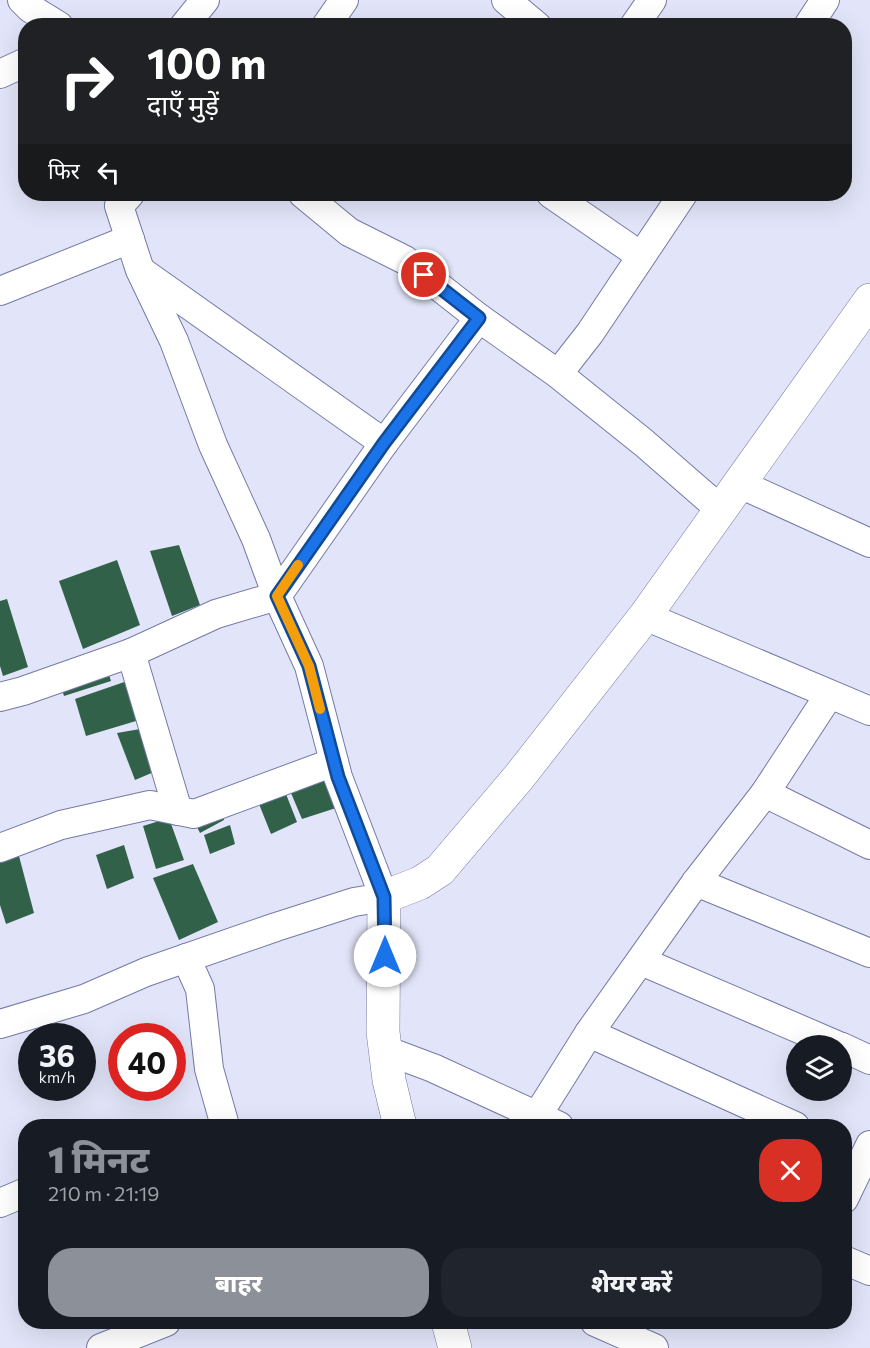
<!DOCTYPE html>
<html lang="hi">
<head>
<meta charset="utf-8">
<style>
	body { margin:0; font-family:Commissioner,"Noto Sans Devanagari",sans-serif; background:#20242c; color:#f1f3f6; height:100vh; display:flex; flex-direction:column; font-size:22px; white-space:nowrap }
	* { box-sizing:border-box; margin:0 }
	p { font-size:20px; color:#9ea1a6 }
	.icon { flex:none; width:33px; height:33px; fill:none; stroke:currentColor; stroke-width:2; stroke-linecap:round; stroke-linejoin:round }
	.map { position:relative; flex:1; overflow:hidden }
	.sheet { position:absolute; left:18px; top:1119px; width:834px; height:210px; display:flex; flex-direction:column; background:#171b24; border-radius:24px; box-shadow:0 6px 24px #0002 }
	.sheet>* { flex:none }
	.hud { position:absolute; left:18px; top:18px; width:834px; height:183px; border-radius:24px; box-shadow:0 6px 24px #0002; background:#202124; color:#fff; overflow:hidden }
	.buttons { position:absolute; left:786px; top:1035px; display:grid; gap:12px }
	.buttons a { display:grid; place-items:center; width:66px; height:66px; border-radius:50%; background:#171b24; box-shadow:0 6px 24px #0002; font-size:30px }
	.speed { position:absolute; left:18px; top:1023px; display:flex; gap:12px; font-size:30px; font-weight:700; text-align:center }
	.speed>* { display:grid; place-content:center; width:78px; height:78px; border-radius:50%; background:#171b24; box-shadow:0 6px 24px #0002; line-height:1 }
	.speed small { font-size:15px; font-weight:400 }
	.speed .limit { border:9px solid #d22; background:#fff; color:#111 }
	.pin { position:absolute; display:grid; place-items:center; width:51px; height:51px; color:#fff; margin:-26px; border:3px solid #fff; border-radius:50%; box-shadow:0 2px 6px #0007 }
	.me { position:absolute; width:66px; margin:-33px; rotate:0deg; stroke-linejoin:round; filter:drop-shadow(0 0 4px #0008) }
	.turn { display:flex; align-items:center; gap:21px; height:126px; padding:0 30px; font-size:27px }
	.turn .icon { width:78px; height:78px; stroke-width:2.5 }
	.turn b { display:block; font-size:42px; line-height:51px }
	.then { display:flex; align-items:center; height:57px; padding:0 30px; background:#0003; gap:12px; font-size:22px }
	.round { display:grid; place-items:center; flex:none; width:63px; height:63px; border-radius:24px; background:#20242c }
	.summary { display:flex; align-items:center; justify-content:space-between; height:102px; padding:0 30px }
	h1 { font-size:36px; font-weight:800; line-height:45px; color:#8c9099 }
	.button { display:flex; gap:12px; margin-top:auto; padding:12px 30px }
	.button a { flex:1; height:69px; border-radius:24px; background:#8c9099; color:#fff; font-size:24px; font-weight:800; line-height:69px; text-align:center }
	.button a+a { background:#20242c; color:#f1f3f6 }
	.map>svg:first-child { display:block }
	.building { fill:#316249 }
	.lines { fill:none; stroke-linecap:round; stroke-linejoin:round }
	.street-casing { stroke:#757aa6; stroke-width:30 }
	.secondary-casing { stroke:#757aa6; stroke-width:34 }
	.street { stroke:#fff; stroke-width:28 }
	.secondary { stroke:#fff; stroke-width:33 }
	.route-casing { stroke:#114b97; stroke-width:15 }
	.route { stroke:#1a73e8; stroke-width:10 }
	.slow { stroke:#f59e0b; stroke-width:10 }
</style>
</head>
<body>
<div class="map">
<svg width="870" height="1348" viewBox="0 0 870 1348">
	<rect width="100%" height="100%" fill="#e2e5f9"/>
	<!-- building -->
	<g class="building">
		<path d="M179,545l21,60 -28,11 -22,-65z"/>
		<path d="M117,560l23,65 -57,24 -24,-68z"/>
		<path d="M7,599l21,68 -25,9 -3,-10v-65z"/>
		<path d="M107,668l4,13 -47,15 -4,-13z"/>
		<path d="M133,679l13,39 -60,18 -11,-37z"/>
		<path d="M146,728l15,41 -26,11 -18,-47z"/>
		<path d="M323,777l13,31 -34,11 -14,-33z"/>
		<path d="M284,789l13,33 -26,12 -14,-35z"/>
		<path d="M222,811l2,9 -24,13 -6,-12z"/>
		<path d="M169,818l15,42 -28,9 -13,-43z"/>
		<path d="M230,825l5,19 -25,10 -6,-19z"/>
		<path d="M124,845l10,33 -27,11 -11,-34z"/>
		<path d="M19,856l15,57 -28,11 -6,-19v-42z"/>
		<path d="M193,864l25,58 -39,18 -26,-62z"/>
	</g>
	<g class="lines">
		<!-- street casing -->
		<g class="street-casing">
			<g id="street">
				<path d="M22,0l8,8 29,18"/>
				<path d="M506,0l31,26"/>
				<path d="M184,26l21,-26"/>
				<path d="M326,26l18,-26"/>
				<path d="M634,26l18,-26"/>
				<path d="M808,26l17,-26"/>
				<path d="M0,74l26,-12"/>
				<path d="M130,194l-11,12 21,64 34,71 39,104 43,94 21,57"/>
				<path d="M303,194l46,38 56,28 74,58 79,56 86,69 77,67"/>
				<path d="M551,194l90,62"/>
				<path d="M141,271l243,172"/>
				<path d="M0,291l130,-52"/>
				<path d="M558,374l32,-41 93,-139"/>
				<path d="M740,484l130,59"/>
				<path d="M277,596l107,-153 95,-125"/>
				<path d="M645,616l225,95"/>
				<path d="M131,653l47,158"/>
				<path d="M0,697l23,-6 108,-38 85,-39 61,-18 32,70 29,111 46,120 -30,5 -78,25 -130,45 -62,27 -84,25"/>
				<path d="M765,793l105,52"/>
				<path d="M0,848l61,-23 89,-20 44,9 140,-52"/>
				<path d="M696,882l174,71"/>
				<path d="M186,958l14,31 9,80 15,53"/>
				<path d="M641,961l198,85"/>
				<path d="M589,1033l206,93"/>
				<path d="M842,1047l28,13"/>
				<path d="M385,1050l48,18 126,58"/>
				<path d="M537,1116l52,-83 107,-151 69,-89 64,-98"/>
				<path d="M844,1199l26,-54"/>
				<path d="M0,1203l26,-11"/>
				<path d="M844,1260l26,11"/>
				<path d="M595,1322l59,26"/>
				<path d="M101,1348l65,-26"/>
			</g>
		</g>
		<!-- secondary casing -->
		<g class="secondary-casing">
			<g id="secondary">
				<path d="M400,1126l-11,-46 -6,-48 1,-135 36,-14 20,-13 79,-93 126,-161 225,-316"/>
				<path d="M448,1322l7,26"/>
			</g>
		</g>
		<!-- street -->
		<use href="#street" class="street"/>
		<!-- secondary -->
		<use href="#secondary" class="secondary"/>
	</g>
	<g class="lines">
		<!-- route casing -->
		<g class="route-casing">
			<path id="route" d="M385,956l-1,-59 -46,-120 -29,-111 -32,-70 107,-153 95,-125 -55,-43"/>
		</g>
		<!-- route -->
		<use href="#route" class="route"/>
		<!-- slow -->
		<path class="slow" d="M298,565l-21,31 32,70 11,43"/>
	</g>
</svg>
<div class="buttons">
<a><svg class="icon" aria-label="layers" viewBox="0 0 24 24"><path d="M12 4l9 5-9 5-9-5zM3 14l9 5 9-5"/></svg></a>
</div>
<div class="speed"><div>36<small>km/h</small></div><div class="limit">40</div></div>
<div class="pin" style="left:424px;top:275px;background:#d93025"><svg class="icon" aria-label="arrive" viewBox="0 0 24 24"><path d="M6 21V4h12l-3 4 3 4H6"/></svg></div>
<svg class="me" style="left:385px;top:956px" viewBox="-20 -20 40 40"><circle r="19" fill="#fff"/><path d="M0-13L10 11 0 6-10 11z" fill="#1a73e8"/></svg>
<div class="hud">
<div class="turn"><svg class="icon" aria-label="right" viewBox="0 0 24 24"><path d="M7 20v-9h11M14 6l5 5-5 5"/></svg><div><b>100 m</b>दाएँ मुड़ें</div></div>
<div class="then">फिर<svg class="icon" aria-label="left" viewBox="0 0 24 24"><path d="M17 20v-9H6M10 6l-5 5 5 5"/></svg></div>
</div>
<section class="sheet">
<div class="summary"><div><h1>1 मिनट</h1><p>210 m · 21:19</p></div><a class="round" style="background:#d93025;color:#fff"><svg class="icon" aria-label="close" viewBox="0 0 24 24"><path d="M6 6l12 12M18 6L6 18"/></svg></a></div>
<div class="button"><a>बाहर</a><a>शेयर करें</a></div>
</section>
</div>
</body>
</html>
